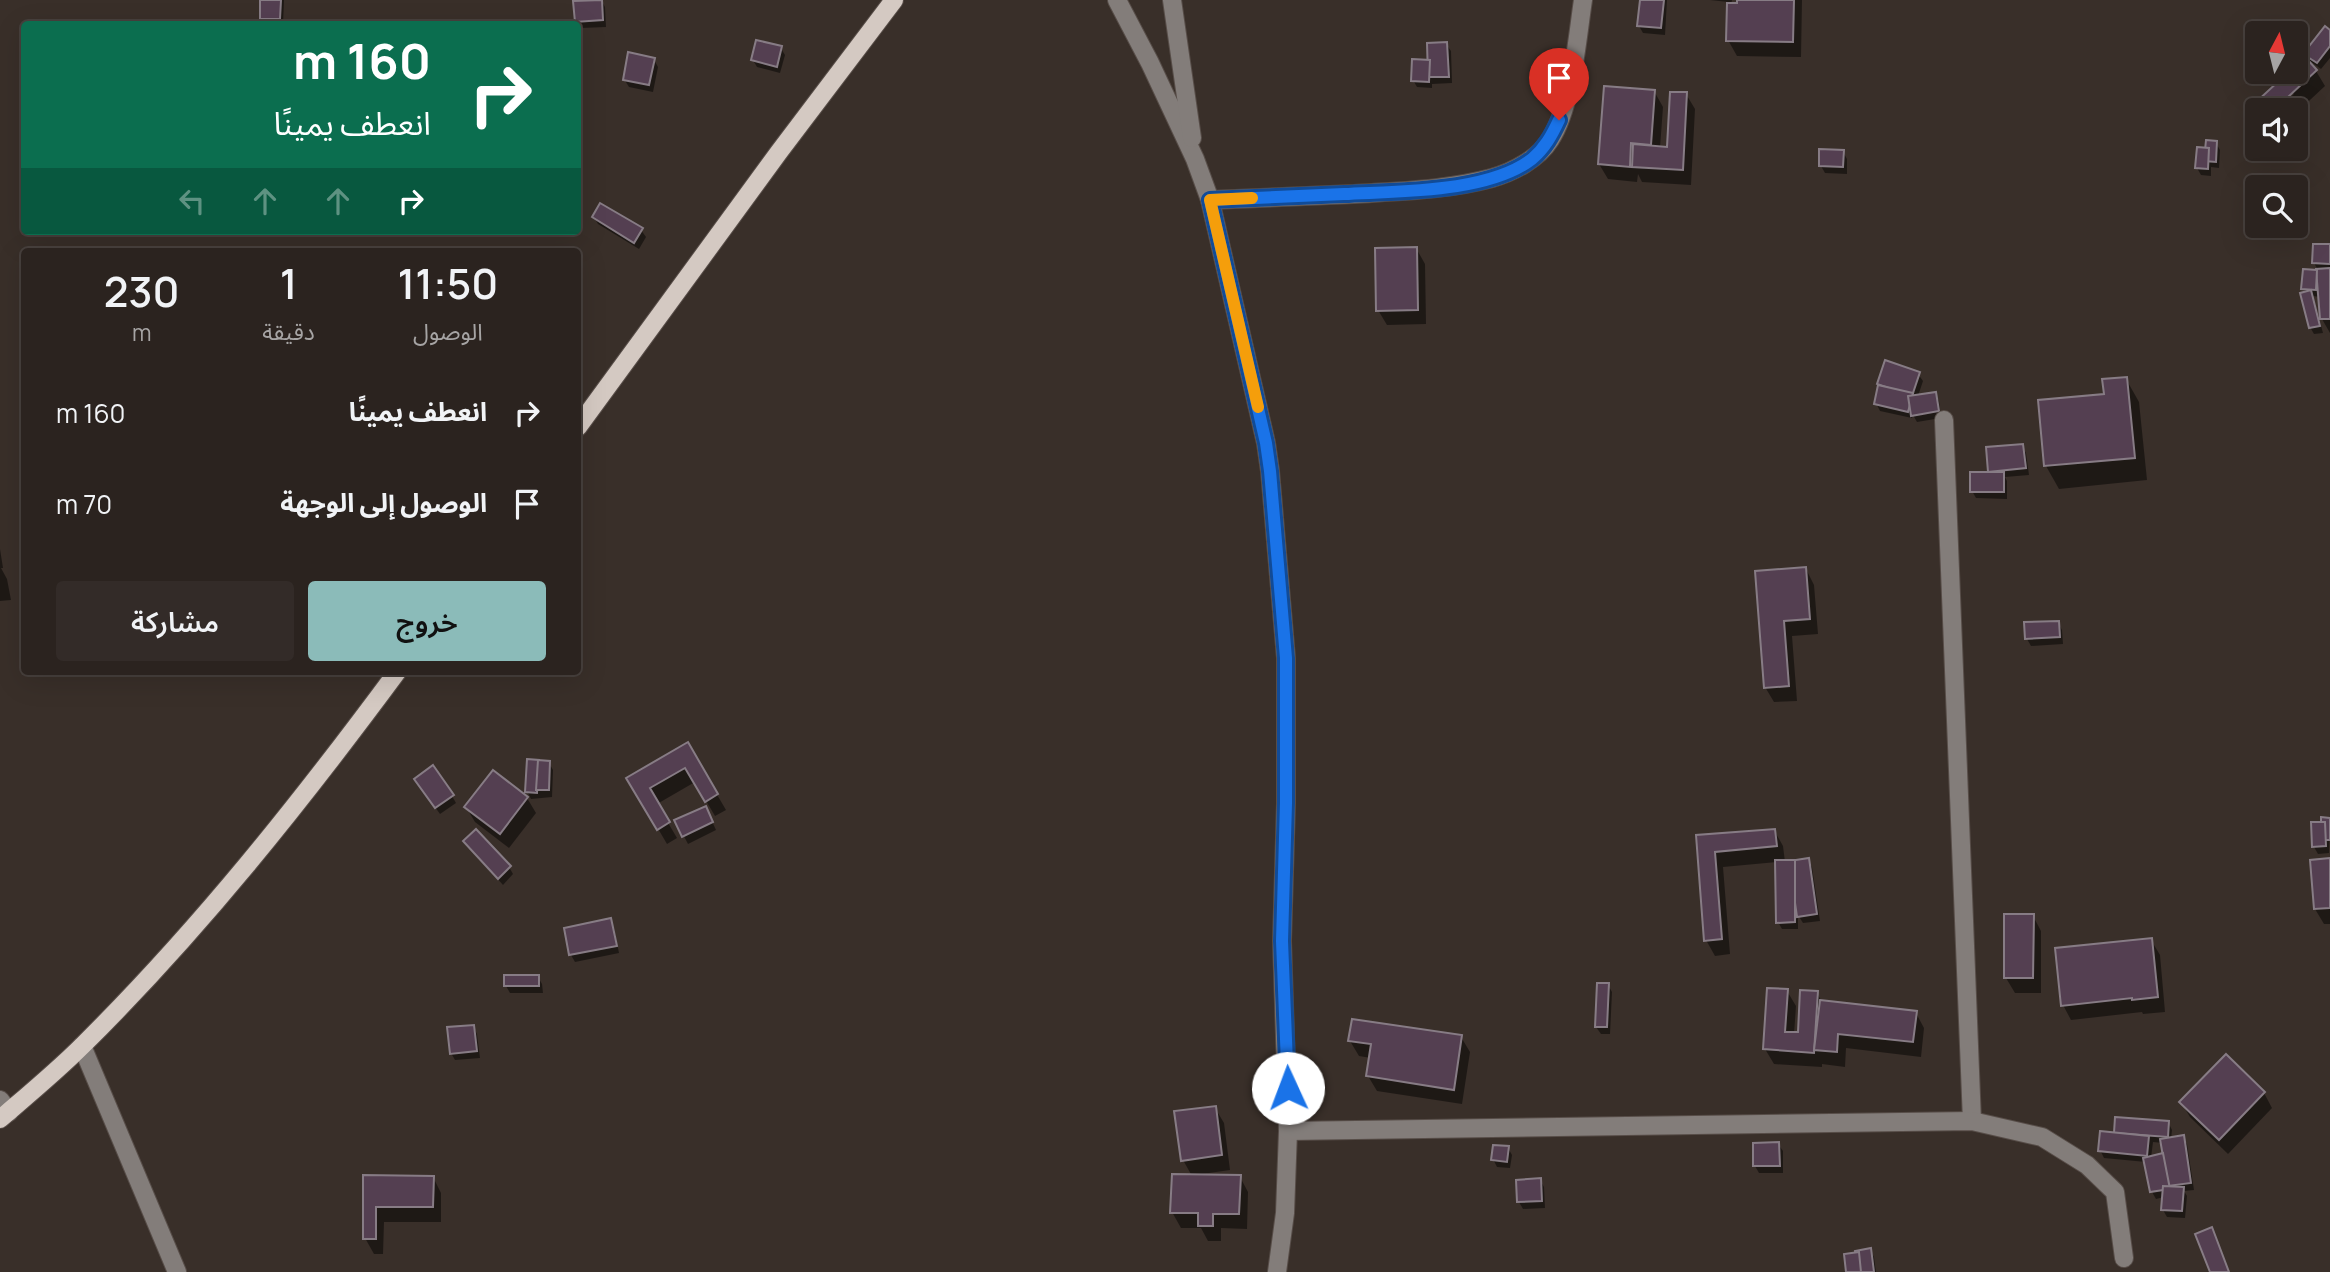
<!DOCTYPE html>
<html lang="ar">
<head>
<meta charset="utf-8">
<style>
	body { margin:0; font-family:Manrope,"Noto Sans Arabic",sans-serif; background:#332b28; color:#f1f3f6; direction:rtl; height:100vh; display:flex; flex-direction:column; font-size:26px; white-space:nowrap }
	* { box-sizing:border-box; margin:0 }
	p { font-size:23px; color:#a6a4a4 }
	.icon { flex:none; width:38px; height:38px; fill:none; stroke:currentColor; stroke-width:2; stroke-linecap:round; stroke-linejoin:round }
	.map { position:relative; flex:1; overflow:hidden; direction:ltr }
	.panel { position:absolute; left:21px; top:248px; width:560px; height:427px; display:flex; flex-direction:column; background:#2b231f; border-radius:7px; box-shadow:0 7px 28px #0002,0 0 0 2px #47403d; direction:rtl }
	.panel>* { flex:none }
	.banner { position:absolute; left:21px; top:21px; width:560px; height:214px; border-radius:7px; box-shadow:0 7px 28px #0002,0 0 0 2px #47403d; direction:rtl; background:#0b6e4f; color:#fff; overflow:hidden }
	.needle { width:46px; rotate:7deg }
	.tools { position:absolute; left:2245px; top:21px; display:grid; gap:14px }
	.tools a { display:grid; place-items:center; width:63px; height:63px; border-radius:7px; background:#2b231f; box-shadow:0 7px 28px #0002,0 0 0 2px #47403d; font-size:35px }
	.pin { position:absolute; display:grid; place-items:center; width:60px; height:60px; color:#fff; margin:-72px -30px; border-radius:50% 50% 50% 0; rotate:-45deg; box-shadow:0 0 7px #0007 }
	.pin .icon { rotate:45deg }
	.me { position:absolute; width:77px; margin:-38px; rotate:358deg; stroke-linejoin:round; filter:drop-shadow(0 0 5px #0008) }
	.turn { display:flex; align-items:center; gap:24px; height:147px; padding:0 35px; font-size:32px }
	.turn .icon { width:91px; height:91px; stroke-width:2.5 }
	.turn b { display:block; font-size:49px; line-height:60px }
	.lanes { display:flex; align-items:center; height:66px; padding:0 35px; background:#0003; justify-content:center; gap:35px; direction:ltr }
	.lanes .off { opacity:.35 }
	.eta { display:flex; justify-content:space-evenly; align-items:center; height:119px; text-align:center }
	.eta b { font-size:42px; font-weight:600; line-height:49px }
	.action { display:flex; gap:14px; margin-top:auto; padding:14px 35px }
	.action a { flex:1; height:80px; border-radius:7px; background:#8bbbb9; color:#111; font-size:28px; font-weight:600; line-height:80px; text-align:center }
	.action a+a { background:#332b28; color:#f1f3f6 }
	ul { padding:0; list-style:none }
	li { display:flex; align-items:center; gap:21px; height:91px; padding:0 35px }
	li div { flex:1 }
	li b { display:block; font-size:26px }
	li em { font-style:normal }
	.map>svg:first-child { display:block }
	.shadow { fill:#0007; fill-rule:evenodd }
	.building { fill:#543f51; stroke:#877c85; stroke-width:2 }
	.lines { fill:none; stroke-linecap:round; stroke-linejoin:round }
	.minor-casing { stroke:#574d48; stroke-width:20 }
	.major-casing { stroke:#574d48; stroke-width:20 }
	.minor { stroke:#837d7a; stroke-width:18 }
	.major { stroke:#d4c9c2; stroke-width:18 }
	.route-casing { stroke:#114b97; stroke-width:18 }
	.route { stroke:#1a73e8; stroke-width:12 }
	.slow { stroke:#f59e0b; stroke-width:12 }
</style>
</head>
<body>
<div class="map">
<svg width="2330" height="1272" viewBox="0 0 2330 1272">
	<rect width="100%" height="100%" fill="#392f29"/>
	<!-- shadow -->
	<g class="shadow">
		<path d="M262,0h22l-1,24h-18l-3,-6z"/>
		<path d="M601,0l4,7 1,20 -25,1 -5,-7z"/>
		<path d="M1641,0h26l-2,35 -22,-2 -4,-7z"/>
		<path d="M1710,0h22l-1,5h8v-5h63l-1,57 -64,-1 -9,-16v-38z"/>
		<path d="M2330,32v26l-9,11 -11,-8 -5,-7z"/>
		<path d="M1446,44l5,7 1,32 -20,1v4l-15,-1 -4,-7z"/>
		<path d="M780,47l5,8 -5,18 -23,-6 -4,-7z"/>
		<path d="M2297,51l19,20 9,15 -29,27v-3h-19l17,-16 -2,-2 -20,18h-11l-4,-7 23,-21 -6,-10h22z"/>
		<path d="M654,60l4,7 -5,25 -24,-5 -5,-8z"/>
		<path d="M1654,91l9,16 -3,41h9l17,-54 9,15 -4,76 -49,-3 -4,-8 -1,8 -29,-3 -9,-15z"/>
		<path d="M2216,143l4,7 -1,18 -8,-1v9l-10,-1 -4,-7 10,-19z"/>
		<path d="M1843,152l4,7v15l-22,-1 -4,-7z"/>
		<path d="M594,217l47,13 5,7 -7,12 -41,-25z"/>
		<path d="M2330,246v87l-8,-14 -2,-22 -7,-1 10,37 -9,1 -4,-7 -4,-34 -3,-5 16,-16 -5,-9z"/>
		<path d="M1416,248l9,16 1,60 -39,1 -9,-15z"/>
		<path d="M1918,374l5,7 -5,15 17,-3 4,8 2,17 -24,4 -4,-7 -1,3 -32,-7 -4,-8 3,-19z"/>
		<path d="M2126,379l13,23 8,78 -88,9 -13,-23 60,-71z"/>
		<path d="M2022,446l4,7 3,22 -24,2 2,4v18l-31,-1 -4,-7 18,-17 -2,-25z"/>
		<path d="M0,549l3,19h-2l6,11 4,21 -11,1z"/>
		<path d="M1806,569l8,16 4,49 -26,2 5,65 -23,1 -9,-15 -8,-114z"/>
		<path d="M2058,623l4,7 1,14 -32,2 -4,-7z"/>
		<path d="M688,745l38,65 -11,6 -20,-34 -38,22 20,34 -10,6 -38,-65z"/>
		<path d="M549,763l4,7 -1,27 -21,2 -4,-8z"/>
		<path d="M420,786l32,10 4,7 -16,11z"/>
		<path d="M527,798l9,15 -27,35 -34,-26 -9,-15z"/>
		<path d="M709,815l7,15 -28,14 -12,-23z"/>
		<path d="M2330,820l-1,33 -11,1 -4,-7 9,-24z"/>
		<path d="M1774,830l9,16 2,16 23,-2 4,7 8,54 -17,2 -5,-8v14h-16l-4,-7 -1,-60 -54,5 7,87 -15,2 -9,-16 -8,-103z"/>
		<path d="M465,842l44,25 4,7 -10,11z"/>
		<path d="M2330,860v64h-6l-9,-15z"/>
		<path d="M2033,916l8,15v62h-26l-9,-15z"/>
		<path d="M610,920l4,8 5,25 -44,9 -4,-7z"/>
		<path d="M2151,940l9,15 5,57 -22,2 -1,-2 -71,8 -8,-15z"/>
		<path d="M538,977l4,7 1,9h-33l-4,-7z"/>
		<path d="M1608,985l4,7 -2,42h-9l-5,-7z"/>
		<path d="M1787,991l9,15 -2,28h5l18,-41 5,9 94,11 8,15 -3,29 -75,-9 -1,19 -23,-3v3l-48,-3 -9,-15z"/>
		<path d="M473,1026l4,8 3,24 -25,2 -4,-7z"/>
		<path d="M1461,1037l9,15 -8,52 -85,-13 -9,-15 3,-18 -12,-2 -9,-15z"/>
		<path d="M2264,1093l8,15 -44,46 -38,-37 -9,-15z"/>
		<path d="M1215,1108l9,15 6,47 -28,4v2l38,1 8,15 -1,37 -26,-1v13h-13l-7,-13h-20l-9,-16 20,-36 -9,-16z"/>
		<path d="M2168,1122l4,8 -1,9 12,-2 4,7 7,46 -10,1 3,5 -2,22 -18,-1 -4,-7 1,-13 -8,2 -4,-7 -6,-30 -42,-4 -4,-8 16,-15zM2153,1142l10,1 2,12 -14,3z"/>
		<path d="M1778,1144l5,7v22h-24l-4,-7z"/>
		<path d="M1508,1148l4,7 -2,13 -13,-1 -4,-8z"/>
		<path d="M365,1177h68l8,16v29h-57l-1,32h-9l-9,-16z"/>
		<path d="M1540,1180l4,7 1,21 -22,1 -4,-7 -1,-21z"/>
		<path d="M1870,1250l4,7 2,15h-28z"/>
	</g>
	<!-- building -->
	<g class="building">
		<path d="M260,0h21l-1,19h-20z"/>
		<path d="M602,0l1,20 -28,2 -2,-21z"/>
		<path d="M1640,0h24l-3,28 -24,-2z"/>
		<path d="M1737,0h57l-1,42 -67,-1 1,-38h10z"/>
		<path d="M2325,26l5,4v16l-13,17 -14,-9z"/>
		<path d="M756,40l26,6 -5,21 -26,-7z"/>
		<path d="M1447,42l2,35h-21l-1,-34z"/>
		<path d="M2297,48l20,22 -43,40h-12l-7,-7 25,-23 -8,-8h24z"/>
		<path d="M628,52l27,6 -6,27 -26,-5z"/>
		<path d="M1412,59l18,1 -1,22 -18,-1z"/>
		<path d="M1604,86l51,4 -4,55 -20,-2 -1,24 -32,-3z"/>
		<path d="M1670,92h17l-4,78 -51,-3 1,-23 34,3z"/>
		<path d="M2206,140l11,1 -1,21 -12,-1z"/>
		<path d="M2197,147l12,1 -1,21 -13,-1z"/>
		<path d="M1819,149l25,1 -1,17 -24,-1z"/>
		<path d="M600,203l43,25 -9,15 -42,-26z"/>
		<path d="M2313,244h17v20l-18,-1z"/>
		<path d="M1417,247l1,63 -42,1 -1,-63z"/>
		<path d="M2330,268v51h-10l-4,-50z"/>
		<path d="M2303,269l14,1 -1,20 -15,-1z"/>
		<path d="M2311,290l9,36 -11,2 -9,-35z"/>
		<path d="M1885,360l35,12 -8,24 -35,-12z"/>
		<path d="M2127,377l8,81 -91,8 -6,-66 66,-6 -2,-15z"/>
		<path d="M1878,385l35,8 -5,19 -34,-8z"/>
		<path d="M1936,392l3,19 -28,5 -3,-20z"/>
		<path d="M2023,444l3,24 -38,4 -2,-25z"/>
		<rect x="1970" y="472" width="34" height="20"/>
		<path d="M1806,567l4,52 -26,2 5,65 -25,2 -9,-117z"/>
		<path d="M2059,621l1,16 -35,2 -1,-17z"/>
		<path d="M688,742l30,52 -13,8 -20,-34 -35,20 20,34 -13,8 -31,-52z"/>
		<path d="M527,759l12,1 -2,33 -12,-1z"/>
		<path d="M538,760l12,1 -1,29h-13z"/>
		<path d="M433,765l21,30 -19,13 -21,-29z"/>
		<path d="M493,770l35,27 -28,37 -36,-27z"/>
		<path d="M706,806l7,16 -31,15 -8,-17z"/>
		<path d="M2321,817l9,1v22h-9z"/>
		<path d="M2311,822h14l1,24 -14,1z"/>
		<path d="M476,829l35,37 -13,13 -35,-38z"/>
		<path d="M1775,829l2,17 -62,6 7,87 -18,2 -8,-106z"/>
		<path d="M1809,858l8,56 -20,3 -8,-56z"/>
		<path d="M2330,858v50l-16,1 -4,-49z"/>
		<path d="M1775,860h20v62l-19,1z"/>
		<path d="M2004,914h30l-1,64h-29z"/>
		<path d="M611,918l6,28 -48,9 -5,-27z"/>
		<path d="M2152,938l6,59 -26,3v-2l-71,8 -6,-58z"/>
		<rect x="504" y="975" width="35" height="11"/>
		<path d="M1597,983h12l-2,44h-12z"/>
		<path d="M1767,988l21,1 -3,43h13l2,-42 18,1 -4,62 -51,-4z"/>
		<path d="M1820,1000l97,11 -4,31 -75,-8 -1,18 -23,-2z"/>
		<path d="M1352,1019l110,16 -8,55 -88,-14 5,-32 -23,-3z"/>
		<path d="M474,1025l3,26 -27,3 -3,-27z"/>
		<path d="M2226,1054l39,38 -46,48 -40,-38z"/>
		<path d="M1216,1106l6,49 -41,6 -7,-50z"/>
		<path d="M2115,1117l54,4 -1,16 -54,-4z"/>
		<path d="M2100,1131l49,5 -2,20 -49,-5z"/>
		<path d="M2184,1135l7,48 -23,3 -8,-47z"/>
		<path d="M1779,1142l1,24h-27v-23z"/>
		<path d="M1493,1145l16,1 -2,16 -16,-2z"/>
		<path d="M2163,1153l7,36 -20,3 -7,-34z"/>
		<path d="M1172,1174l69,1 -2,39h-26v12h-15v-13h-28z"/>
		<path d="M363,1175l71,1 -1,31h-57v32h-13z"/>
		<path d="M1541,1178l1,23 -25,1 -1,-22z"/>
		<path d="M2163,1186l21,1 -2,24 -21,-1z"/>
		<path d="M2212,1227l17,45h-19l-15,-38z"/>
		<path d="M1871,1248l3,24h-15l-4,-21z"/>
		<path d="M1859,1252l2,20h-15l-2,-18z"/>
	</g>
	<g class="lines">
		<!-- minor casing -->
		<g class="minor-casing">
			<g id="minor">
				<path d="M1117,0l33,63 45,96 15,41 56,243 4,28 16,187v145l-4,138 6,190 -3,82 -8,59"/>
				<path d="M1172,0l20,138"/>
				<path d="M1210,200c48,-2 96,-4 144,-6 47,-3 93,-4 138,-16 21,-6 46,-19 58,-38 22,-34 27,-100 33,-140"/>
				<path d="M1944,420l28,701"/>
				<path d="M82,1046l95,226"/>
				<path d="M0,1100l9,12"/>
				<path d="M1288,1131l684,-10 70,16 45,28 28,27 9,66"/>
			</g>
		</g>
		<!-- major casing -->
		<g class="major-casing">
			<g id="major">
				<path d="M578,427l201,-275 115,-152"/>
				<path d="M0,1119c28,-24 57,-48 83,-74 116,-115 217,-242 314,-373"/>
			</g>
		</g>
		<!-- minor -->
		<use href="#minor" class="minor"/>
		<!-- major -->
		<use href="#major" class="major"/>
	</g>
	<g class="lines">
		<!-- route casing -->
		<g class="route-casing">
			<path id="route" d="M1288,1088l-6,-147 4,-138v-145l-16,-187 -4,-28 -56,-243c44,-2 89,-4 134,-6 54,-3 144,-1 188,-35 13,-11 20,-24 27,-39"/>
		</g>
		<!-- route -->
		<use href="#route" class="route"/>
		<!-- slow -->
		<path class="slow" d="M1252,198l-42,2 48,207"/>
	</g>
</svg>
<div class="tools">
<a><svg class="needle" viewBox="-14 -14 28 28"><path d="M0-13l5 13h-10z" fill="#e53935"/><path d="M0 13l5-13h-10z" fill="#a6a4a4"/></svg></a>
<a><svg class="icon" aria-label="sound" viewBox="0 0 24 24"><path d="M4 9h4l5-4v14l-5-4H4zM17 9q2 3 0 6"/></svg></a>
<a><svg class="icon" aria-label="search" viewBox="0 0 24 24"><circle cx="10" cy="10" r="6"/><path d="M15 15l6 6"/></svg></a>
</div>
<div class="pin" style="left:1559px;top:120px;background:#d93025"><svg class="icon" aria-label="arrive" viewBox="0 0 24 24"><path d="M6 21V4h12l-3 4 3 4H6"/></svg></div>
<svg class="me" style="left:1288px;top:1088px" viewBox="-20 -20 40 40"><circle r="19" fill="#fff"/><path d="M0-13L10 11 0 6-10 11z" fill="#1a73e8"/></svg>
<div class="banner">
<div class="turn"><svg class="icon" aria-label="right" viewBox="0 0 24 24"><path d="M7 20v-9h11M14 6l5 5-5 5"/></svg><div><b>160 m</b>انعطف يمينًا</div></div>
<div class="lanes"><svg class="icon off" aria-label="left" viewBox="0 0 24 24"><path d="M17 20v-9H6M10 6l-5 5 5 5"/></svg><svg class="icon off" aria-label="ahead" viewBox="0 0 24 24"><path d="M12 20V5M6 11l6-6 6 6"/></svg><svg class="icon off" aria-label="ahead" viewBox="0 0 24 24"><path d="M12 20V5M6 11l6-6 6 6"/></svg><svg class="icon" aria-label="right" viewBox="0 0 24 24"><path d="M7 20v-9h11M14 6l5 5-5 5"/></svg></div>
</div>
<section class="panel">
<div class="eta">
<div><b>11:50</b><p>الوصول</p></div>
<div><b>1</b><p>دقيقة</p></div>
<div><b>230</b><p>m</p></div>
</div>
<ul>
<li><svg class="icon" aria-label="right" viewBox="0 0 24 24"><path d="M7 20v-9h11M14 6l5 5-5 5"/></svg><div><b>انعطف يمينًا</b></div><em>160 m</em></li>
<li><svg class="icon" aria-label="arrive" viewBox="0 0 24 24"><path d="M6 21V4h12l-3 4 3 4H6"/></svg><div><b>الوصول إلى الوجهة</b></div><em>70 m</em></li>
</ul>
<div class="action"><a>خروج</a><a>مشاركة</a></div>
</section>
</div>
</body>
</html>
